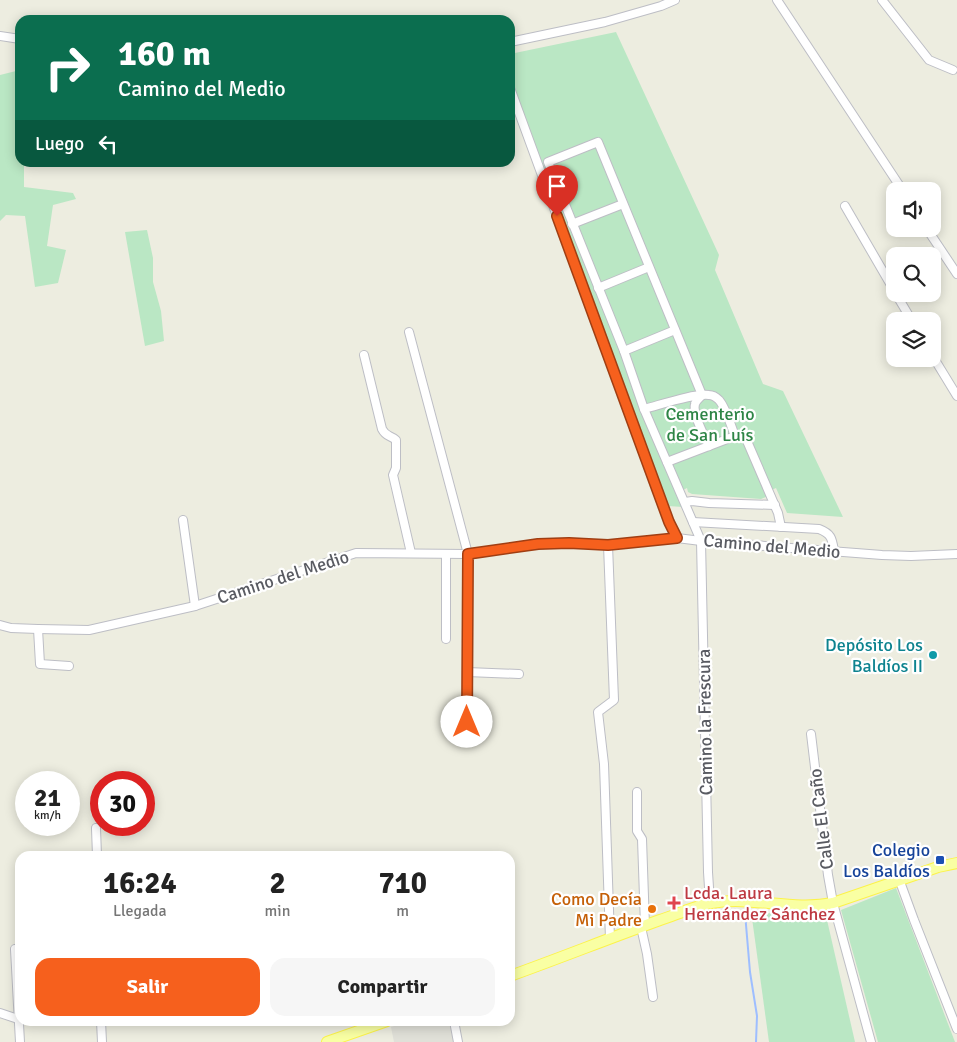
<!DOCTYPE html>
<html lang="es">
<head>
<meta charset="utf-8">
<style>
	body { margin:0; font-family:Signika,sans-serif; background:#f6f6f6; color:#222; height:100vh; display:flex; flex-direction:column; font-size:19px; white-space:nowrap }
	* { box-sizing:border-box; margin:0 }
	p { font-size:16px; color:#767676 }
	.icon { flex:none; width:28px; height:28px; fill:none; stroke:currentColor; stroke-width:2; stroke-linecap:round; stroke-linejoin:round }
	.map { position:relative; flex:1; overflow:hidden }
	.panel { position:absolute; left:15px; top:851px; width:500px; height:175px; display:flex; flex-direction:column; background:#fff; border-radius:15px; box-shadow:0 2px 12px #0003 }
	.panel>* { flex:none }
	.guide { position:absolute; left:15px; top:15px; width:500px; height:152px; border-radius:15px; box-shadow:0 2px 12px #0003; background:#0b6e4f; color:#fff; overflow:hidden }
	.tools { position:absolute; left:886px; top:182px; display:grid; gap:10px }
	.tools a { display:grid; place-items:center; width:55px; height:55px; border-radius:10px; background:#fff; box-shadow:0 2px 12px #0003; font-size:25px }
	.speed { position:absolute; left:15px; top:771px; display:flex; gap:10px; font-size:25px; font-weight:700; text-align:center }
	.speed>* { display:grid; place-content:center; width:65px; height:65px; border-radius:50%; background:#fff; box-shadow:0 2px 12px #0003; line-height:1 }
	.speed small { font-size:12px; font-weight:400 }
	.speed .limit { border:8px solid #d22; background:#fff; color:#111 }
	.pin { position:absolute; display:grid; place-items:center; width:42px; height:42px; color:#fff; margin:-51px -21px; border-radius:50% 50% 50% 0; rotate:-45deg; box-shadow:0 0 5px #0007 }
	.pin .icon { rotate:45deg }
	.me { position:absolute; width:55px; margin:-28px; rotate:0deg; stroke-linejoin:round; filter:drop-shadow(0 0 4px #0008) }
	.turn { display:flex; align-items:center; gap:18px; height:105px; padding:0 20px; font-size:22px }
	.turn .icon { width:65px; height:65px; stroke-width:2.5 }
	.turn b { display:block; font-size:35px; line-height:42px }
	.then { display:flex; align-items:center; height:48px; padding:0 20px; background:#0003; gap:10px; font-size:19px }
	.eta { display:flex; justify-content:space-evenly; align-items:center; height:85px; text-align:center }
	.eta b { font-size:30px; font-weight:800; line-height:35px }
	.cta { display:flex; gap:10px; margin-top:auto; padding:10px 20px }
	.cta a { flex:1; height:58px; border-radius:15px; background:#f6601d; color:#fff; font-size:20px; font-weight:800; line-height:58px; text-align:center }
	.cta a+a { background:#f6f6f6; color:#222 }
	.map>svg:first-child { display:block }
	.industrial { fill:#e0e0d8 }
	.green { fill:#bae7c4 }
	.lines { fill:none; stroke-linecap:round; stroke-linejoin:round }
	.stream { stroke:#9ebeff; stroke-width:2 }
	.minor-casing { stroke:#bdbec5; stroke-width:10 }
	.major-casing { stroke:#fcf34a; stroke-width:12 }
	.minor { stroke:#fff; stroke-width:8 }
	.major { stroke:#f9ffa3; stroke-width:10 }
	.route-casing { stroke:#a03e13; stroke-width:12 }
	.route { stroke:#f6601d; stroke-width:9 }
	.culture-dot { fill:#0f9aa8; stroke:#fff; stroke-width:2 }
	.transit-dot { fill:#1a4fb4; stroke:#fff; stroke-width:2 }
	.health-dot { fill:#e0444e; stroke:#fff; stroke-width:2 }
	.food-dot { fill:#e8710a; stroke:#fff; stroke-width:2 }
	.labels { text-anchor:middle; stroke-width:4.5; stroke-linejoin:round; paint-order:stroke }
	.park-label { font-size:18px; fill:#2e8546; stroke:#fff }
	.street-label { font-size:18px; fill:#595b62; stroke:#fff }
	.culture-label { font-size:18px; fill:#0d838f; stroke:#fff; text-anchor:end }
	.transit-label { font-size:18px; fill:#164399; stroke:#fff; text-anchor:end }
	.health-label { font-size:18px; fill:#be3a42; stroke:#fff; text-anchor:start }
	.food-label { font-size:18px; fill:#c56008; stroke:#fff; text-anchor:end }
</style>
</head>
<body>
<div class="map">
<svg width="957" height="1042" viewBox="0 0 957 1042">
	<rect width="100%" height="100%" fill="#edede0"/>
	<!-- industrial -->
	<path class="industrial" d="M410,1021h41l4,21h-61l-3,-15z"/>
	<!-- green -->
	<g class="green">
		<path d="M616,32l103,223 -4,15 48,114 20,7 60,126 -56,-4 -11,-25 -9,4 -1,5 -5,2 -69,-5 -4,-2 -1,-4 -10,5 6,14 -15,-1 -108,-296 -50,-130v-26z"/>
		<path d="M20,70v92l4,1v24l49,6 3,6 -23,6 -6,41 19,4 -8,33 -23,4 -10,-71 -19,-1 -6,6v-146z"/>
		<path d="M147,230l6,28v24l8,29 3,30 -19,5 -20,-114z"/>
		<path d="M896,888l59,154h-77l-37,-132z"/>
		<path d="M751,911l76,9 28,122h-86z"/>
	</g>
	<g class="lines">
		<!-- stream -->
		<path class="stream" d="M745,913l5,59 7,44 -1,26"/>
		<!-- minor casing -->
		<g class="minor-casing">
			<g id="minor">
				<path d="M777,0l126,191"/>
				<path d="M882,0l47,60 24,10"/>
				<path d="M0,36l20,3"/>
				<path d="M510,42l95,-20 56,-16 14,-6"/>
				<path d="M510,88l159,434 8,16"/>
				<path d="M845,206l50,86"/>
				<path d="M572,224l51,-20"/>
				<path d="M927,229l30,45"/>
				<path d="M598,288l51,-21"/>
				<path d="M896,294l16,27"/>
				<path d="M409,332l59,222 -1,168"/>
				<path d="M624,351l51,-21"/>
				<path d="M364,355l18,74c4,8 8,6 14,11v28l-3,7 18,78"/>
				<path d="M932,355l25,41"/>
				<path d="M702,395l-104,-253 -50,20 76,189 20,58 57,132 7,331 2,31"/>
				<path d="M702,395c-2,3 -6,5 -7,9 -3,10 10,33 14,42"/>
				<path d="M644,409c16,-4 50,-16 65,-14 4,0 7,2 10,5 7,8 12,26 16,36l8,-1 4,6 31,72 3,14"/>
				<path d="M667,462l68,-26"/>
				<path d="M685,502l7,-1 17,2 66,2"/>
				<path d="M183,520l12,86"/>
				<path d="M693,522l126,7c13,5 13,10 15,22"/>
				<path d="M608,545l6,155 -16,12 6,52 6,175"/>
				<path d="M446,554v85"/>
				<path d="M0,625l11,3 27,1 51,1 106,-24 161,-53 112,1 70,-10 31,-1 39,2 69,-7 24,3 181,14 29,1 46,-2"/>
				<path d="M38,629l2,35 29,2"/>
				<path d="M467,672l52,2"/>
				<path d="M811,734l17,141 5,28 38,139"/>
				<path d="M637,792v39l5,8 3,87"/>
				<path d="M96,828l1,28"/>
				<path d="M899,879l15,41 43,109"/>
				<path d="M641,927l6,27 6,43"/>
				<path d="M15,949l5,93"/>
				<path d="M0,1013l18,6"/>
				<path d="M101,1021l1,21"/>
				<path d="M454,1021l4,21"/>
			</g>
		</g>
		<!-- major casing -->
		<g class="major-casing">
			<g id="major">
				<path d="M510,976c50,-18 100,-38 150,-56 15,-5 36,-14 51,-17 41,-7 81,8 122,0l105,-36 19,-4"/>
				<path d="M327,1042l60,-21"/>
			</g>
		</g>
		<!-- minor -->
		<use href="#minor" class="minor"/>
		<!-- major -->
		<use href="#major" class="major"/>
	</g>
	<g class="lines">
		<!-- route casing -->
		<g class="route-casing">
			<path id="route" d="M467,722l1,-168 70,-10 31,-1 39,2 69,-7 -8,-16 -112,-306"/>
		</g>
		<!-- route -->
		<use href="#route" class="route"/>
	</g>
	<!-- markers -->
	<circle class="culture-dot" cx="933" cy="655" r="5"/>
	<rect class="transit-dot" x="935" y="855" width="10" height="10" rx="2.5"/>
	<path class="health-dot" d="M671.5 895.5h5v5h5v5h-5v5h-5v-5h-5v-5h5z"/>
	<circle class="food-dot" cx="652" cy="909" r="5"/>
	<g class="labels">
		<!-- park labels -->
		<g class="park-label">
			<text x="710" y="420">Cementerio<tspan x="710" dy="21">de San Luís</tspan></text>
		</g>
		<!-- street labels -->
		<g class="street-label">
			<text transform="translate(772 546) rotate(5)" y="6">Camino del Medio</text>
			<text transform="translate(283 577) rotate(-18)" y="6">Camino del Medio</text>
			<text transform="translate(705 722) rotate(-91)" y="6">Camino la Frescura</text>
			<text transform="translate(821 819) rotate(-97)" y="6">Calle El Caño</text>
		</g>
		<!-- culture labels -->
		<g class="culture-label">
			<text x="923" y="651">Depósito Los<tspan x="923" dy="21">Baldíos II</tspan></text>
		</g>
		<!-- transit labels -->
		<g class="transit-label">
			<text x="930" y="856">Colegio<tspan x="930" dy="21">Los Baldíos</tspan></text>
		</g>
		<!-- health labels -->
		<g class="health-label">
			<text x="684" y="899">Lcda. Laura<tspan x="684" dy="21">Hernández Sánchez</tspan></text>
		</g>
		<!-- food labels -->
		<g class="food-label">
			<text x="642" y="905">Como Decía<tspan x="642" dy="21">Mi Padre</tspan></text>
		</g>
	</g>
</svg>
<div class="tools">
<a><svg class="icon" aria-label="sound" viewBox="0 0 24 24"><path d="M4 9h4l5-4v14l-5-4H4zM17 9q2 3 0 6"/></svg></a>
<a><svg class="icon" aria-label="search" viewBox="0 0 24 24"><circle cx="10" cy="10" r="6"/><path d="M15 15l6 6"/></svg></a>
<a><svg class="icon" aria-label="layers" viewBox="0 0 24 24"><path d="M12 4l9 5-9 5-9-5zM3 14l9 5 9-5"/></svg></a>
</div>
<div class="speed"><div>21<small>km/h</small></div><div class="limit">30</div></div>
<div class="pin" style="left:557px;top:216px;background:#d93025"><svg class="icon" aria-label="arrive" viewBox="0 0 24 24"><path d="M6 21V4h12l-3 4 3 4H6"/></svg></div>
<svg class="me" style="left:467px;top:722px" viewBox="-20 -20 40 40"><circle r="19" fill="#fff"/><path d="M0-13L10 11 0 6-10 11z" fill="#f6601d"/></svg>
<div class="guide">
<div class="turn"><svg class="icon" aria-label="right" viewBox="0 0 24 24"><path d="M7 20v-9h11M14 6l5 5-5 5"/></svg><div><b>160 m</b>Camino del Medio</div></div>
<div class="then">Luego<svg class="icon" aria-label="left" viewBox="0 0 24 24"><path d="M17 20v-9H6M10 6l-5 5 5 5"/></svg></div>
</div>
<section class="panel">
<div class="eta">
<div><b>16:24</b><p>Llegada</p></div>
<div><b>2</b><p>min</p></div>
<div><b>710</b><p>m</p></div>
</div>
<div class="cta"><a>Salir</a><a>Compartir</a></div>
</section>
</div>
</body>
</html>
